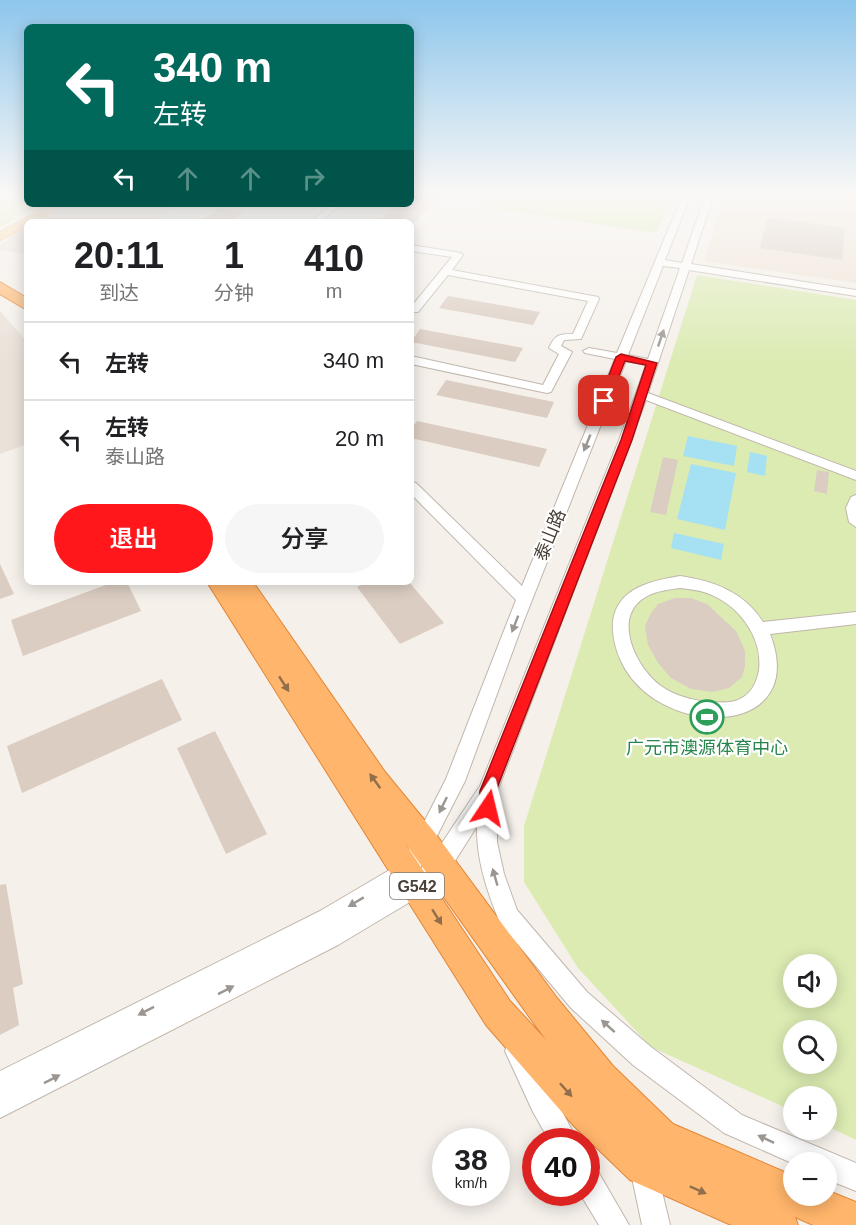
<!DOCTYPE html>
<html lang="zh">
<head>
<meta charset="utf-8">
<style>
	body { margin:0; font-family:Helvetica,"Noto Sans SC",sans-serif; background:#f6f6f6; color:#202124; height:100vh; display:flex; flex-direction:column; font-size:22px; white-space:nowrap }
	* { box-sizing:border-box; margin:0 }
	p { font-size:20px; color:#757577 }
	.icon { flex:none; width:33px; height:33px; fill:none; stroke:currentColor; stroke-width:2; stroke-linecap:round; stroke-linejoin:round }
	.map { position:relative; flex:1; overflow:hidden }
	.details { position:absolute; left:24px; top:219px; width:390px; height:366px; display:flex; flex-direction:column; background:#fff; border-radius:9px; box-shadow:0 3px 15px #0003 }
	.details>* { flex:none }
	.top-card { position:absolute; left:24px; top:24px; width:390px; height:183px; border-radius:9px; box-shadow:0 3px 15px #0003; background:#00695c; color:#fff; overflow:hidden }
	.tools { position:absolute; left:783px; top:954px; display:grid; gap:12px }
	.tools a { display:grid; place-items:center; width:54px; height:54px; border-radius:50%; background:#fff; box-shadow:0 3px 15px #0003; font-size:30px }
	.speed { position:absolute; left:432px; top:1128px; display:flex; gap:12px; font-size:30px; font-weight:700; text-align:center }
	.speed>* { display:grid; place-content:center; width:78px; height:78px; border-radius:50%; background:#fff; box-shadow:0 3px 15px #0003; line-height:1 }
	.speed small { font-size:15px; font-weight:400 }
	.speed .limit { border:9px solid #d22; background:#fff; color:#111 }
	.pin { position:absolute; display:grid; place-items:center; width:51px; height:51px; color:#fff; margin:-26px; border-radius:12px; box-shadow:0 3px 9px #0006 }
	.me { position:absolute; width:66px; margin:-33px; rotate:10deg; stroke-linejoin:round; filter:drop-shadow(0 0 4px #0008) }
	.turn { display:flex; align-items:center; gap:21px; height:126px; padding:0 30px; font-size:27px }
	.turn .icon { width:78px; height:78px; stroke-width:2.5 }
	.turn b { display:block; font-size:42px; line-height:51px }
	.lanes { display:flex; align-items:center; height:57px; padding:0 30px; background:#0003; justify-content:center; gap:30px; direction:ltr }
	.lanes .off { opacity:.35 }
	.eta { display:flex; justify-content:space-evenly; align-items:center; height:102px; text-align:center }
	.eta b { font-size:36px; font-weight:600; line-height:42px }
	.primary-button { display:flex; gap:12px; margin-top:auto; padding:12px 30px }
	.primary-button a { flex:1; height:69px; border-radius:36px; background:#ff171c; color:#fff; font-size:24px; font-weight:600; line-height:69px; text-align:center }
	.primary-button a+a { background:#f6f6f6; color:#202124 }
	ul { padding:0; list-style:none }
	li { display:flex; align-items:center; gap:18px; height:78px; padding:0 30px; border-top:2px solid #e0e0e0 }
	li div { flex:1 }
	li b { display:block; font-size:22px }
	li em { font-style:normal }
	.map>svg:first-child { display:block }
	.residential { fill:#eae1d8 }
	.education { fill:#efe3d4 }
	.green { fill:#dbebb2; fill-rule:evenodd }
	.water { fill:#a5e1f3 }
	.building { fill:#dbcdc2 }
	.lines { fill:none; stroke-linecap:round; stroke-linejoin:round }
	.minor-casing { stroke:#c1b6ac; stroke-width:2 }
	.major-casing { stroke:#e8ab65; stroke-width:1 }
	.highway-casing { stroke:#e38636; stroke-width:2 }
	.minor { fill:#fff; fill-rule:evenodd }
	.major { fill:#ffd199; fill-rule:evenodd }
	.highway { fill:#ffb56b; fill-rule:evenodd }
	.oneway { fill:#9b9691 }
	.oneway2 { fill:#926f4c }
	.route { fill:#ff171c; stroke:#a60f12; stroke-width:1.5 }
	.labels { text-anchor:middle; stroke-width:4.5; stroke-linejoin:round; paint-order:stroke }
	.shield { fill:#fff; stroke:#807973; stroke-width:1.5 }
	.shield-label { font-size:16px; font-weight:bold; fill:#4a4037 }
	.street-label { font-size:18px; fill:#4a4037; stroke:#fff }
	.leisure-label { font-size:18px; fill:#27864d; stroke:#fff }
</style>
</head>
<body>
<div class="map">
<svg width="856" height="1225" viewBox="0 0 856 1225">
	<rect width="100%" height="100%" fill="#f5f0ea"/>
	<!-- residential -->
	<g class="residential">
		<path d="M68,204h112l-28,18h-115z"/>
		<path d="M27,228v27l-27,-5v-6z"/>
		<path d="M0,311l27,31v102l-27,10z"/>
	</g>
	<!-- education -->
	<path class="education" d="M725,194h131v89l-152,-22z"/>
	<!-- green -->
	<g class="green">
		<path d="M0,194h27v10h16l-43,23z"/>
		<path d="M487,194h186l-17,39 -179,-27z"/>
		<path d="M697,275l159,25v840l-29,-14 -1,-30h-32l-1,15 -142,-64 -73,-79 -54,-86v-56zM794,964h32v34h-32zM794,1030h32v34h-32z"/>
	</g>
	<!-- water -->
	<g class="water">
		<path d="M688,436l49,10 -3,20 -51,-10z"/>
		<path d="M750,452l17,4 -2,20 -18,-4z"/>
		<path d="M691,464l45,9 -11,57 -48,-11z"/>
		<path d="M674,533l50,11 -3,16 -50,-12z"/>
	</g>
	<!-- building -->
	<g class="building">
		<path d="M411,194h33l-29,28h-38l21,-18h13z"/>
		<path d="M220,208l24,4 -14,10h-31z"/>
		<path d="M767,217l78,11 -3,32 -82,-12z"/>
		<path d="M448,296l92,16 -7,13 -94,-17z"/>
		<path d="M420,329l103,19 -8,14 -104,-20z"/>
		<path d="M446,380l108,22 -7,16 -111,-23z"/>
		<path d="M417,421l130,28 -8,18 -128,-29v-9z"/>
		<path d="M663,457l15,3 -12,55 -16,-3z"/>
		<path d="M817,470l12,2 -2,22 -13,-3z"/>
		<path d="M0,564l14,30 -14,5z"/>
		<path d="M114,582h13l14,29 -118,45 -12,-36z"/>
		<path d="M368,582h41l35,41 -44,21 -43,-57z"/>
		<path d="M675,598h16l16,6 29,27 9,20v15l-3,11 -13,11 -16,4 -22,-3 -20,-11 -13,-15 -10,-18 -3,-19 6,-13 7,-9z"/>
		<path d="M162,679l20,41 -160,73 -15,-47z"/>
		<path d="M215,731l52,103 -41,20 -49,-106z"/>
		<path d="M6,884l17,100 -10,4 6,37 -19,10v-150z"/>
	</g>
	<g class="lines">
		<!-- minor casing -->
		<g class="minor-casing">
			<g id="minor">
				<path d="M683,194h8l-26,66 17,3 24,-69h8l-23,70 165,26v6l-167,-26 -41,123 208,78v9l-210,-80 -149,392v50l7,32 13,36 70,82 64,55 91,68 114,48v28l-30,-12v-17l-32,2 -70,-31 -91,-68 -62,-57 -61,-73 -6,-2c-14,-34 -28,-70 -27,-107l-29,46 -23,21 -87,52 -338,173v-47l320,-160 78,-46 19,-29 29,-57 70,-179 -105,-106v-12l5,1 106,103 93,-227 -30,-6 -2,-2 6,-3 28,5zM663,266l17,2 -32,91 -20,-4zM626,361l20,4 -27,75 -139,346 -48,72 -12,11 45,-88 58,-158z"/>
				<path d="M332,204h9l-20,18h-10z"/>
				<path d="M411,245l50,8 2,2 -11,15 146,27 1,2 -18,40 -17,1 -3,6 11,6 -21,40 -4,1 -136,-29v-8l132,29 16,-31 -10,-6c6,-13 9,-14 24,-14l15,-33 -140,-26 -30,37h-7v-5l41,-50 -41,-6z"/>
				<path d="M856,495v32l-7,-5 -3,-14 5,-11z"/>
				<path d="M680,576c34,5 64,16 83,46l93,-10v12l-86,10c41,105 -112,107 -149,27 -6,-13 -9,-26 -8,-40 5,-34 39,-40 67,-45zM680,588c9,1 18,2 27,5 31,11 56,44 52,77 -2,12 -8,24 -19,29 -9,5 -22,3 -32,3 -16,-2 -33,-6 -47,-16 -23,-16 -48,-64 -20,-86 12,-9 25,-10 39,-12z"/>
				<path d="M517,1039l9,3 52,100h-28l-17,-30 -28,-61 3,-9z"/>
				<path d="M644,1154l10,4 16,67h-28l-12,-57 4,-10z"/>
				<path d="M586,1165l10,3 33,57h-30l-20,-33h7z"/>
			</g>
		</g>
		<!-- major casing -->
		<g class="major-casing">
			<path id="major" d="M51,204h14l-30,18h-8v5l-27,14v-9z"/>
		</g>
		<!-- highway casing -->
		<g class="highway-casing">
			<g id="highway">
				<path d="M0,282l27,16v12l-27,-16z"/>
				<path d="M207,582h46l132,190 50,61 122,165 56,68 60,58 121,52v20h32v-6l30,12v23h-43l-18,-8 3,8h-67l-101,-45 -56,-54 -88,-101zM403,840l130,182 14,19 -37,-40z"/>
			</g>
		</g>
		<!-- minor -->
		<use href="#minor" class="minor"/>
		<!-- major -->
		<use href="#major" class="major"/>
		<!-- highway -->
		<use href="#highway" class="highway"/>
	</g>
	<!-- one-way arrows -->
	<defs><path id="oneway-solid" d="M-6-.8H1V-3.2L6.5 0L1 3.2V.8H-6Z" transform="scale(1.5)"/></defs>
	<g class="oneway">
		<use href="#oneway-solid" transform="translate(661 338) rotate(-71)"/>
		<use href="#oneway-solid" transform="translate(587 443) rotate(112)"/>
		<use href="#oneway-solid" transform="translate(515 624) rotate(111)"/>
		<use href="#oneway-solid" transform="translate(443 805) rotate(116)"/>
		<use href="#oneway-solid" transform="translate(495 877) rotate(-106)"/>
		<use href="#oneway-solid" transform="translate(356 902) rotate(149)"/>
		<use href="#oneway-solid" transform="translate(226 990) rotate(-27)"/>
		<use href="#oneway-solid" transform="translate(146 1011) rotate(153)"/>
		<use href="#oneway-solid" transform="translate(608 1026) rotate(-138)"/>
		<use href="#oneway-solid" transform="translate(52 1079) rotate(-27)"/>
		<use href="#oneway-solid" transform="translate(766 1139) rotate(-155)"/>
	</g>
	<g class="oneway2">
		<use href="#oneway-solid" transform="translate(284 684) rotate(57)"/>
		<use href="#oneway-solid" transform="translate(375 781) rotate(-126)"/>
		<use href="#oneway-solid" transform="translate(437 917) rotate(58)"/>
		<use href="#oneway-solid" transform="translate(566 1090) rotate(48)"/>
		<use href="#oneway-solid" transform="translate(698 1190) rotate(24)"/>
	</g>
	<!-- sky -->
	<linearGradient id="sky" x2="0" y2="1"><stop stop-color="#8dc6ec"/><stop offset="0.53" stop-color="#faf8f6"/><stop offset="1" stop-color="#faf8f6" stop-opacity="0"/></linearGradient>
	<rect width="856" height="365" fill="url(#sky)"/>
	<!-- route -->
	<path class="route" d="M621,354l36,9 -25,77 -136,351v17l-2,6 -6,2 -6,-2 -3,-6 1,-17 141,-351 25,-75 -21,-4 -16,40 -9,2 -1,-2 17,-44z"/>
	<!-- icons -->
	<defs>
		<g id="stadium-ring" transform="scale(1.725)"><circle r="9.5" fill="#fff" stroke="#2e9e5b" stroke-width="1.5"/><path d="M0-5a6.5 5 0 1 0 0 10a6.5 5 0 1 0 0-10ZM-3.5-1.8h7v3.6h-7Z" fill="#2e9e5b"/></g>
	</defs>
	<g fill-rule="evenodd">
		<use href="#stadium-ring" x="707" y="717"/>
	</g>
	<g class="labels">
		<!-- shield labels -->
		<rect class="shield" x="390" y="873" width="54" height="26" rx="4.5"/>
		<g class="shield-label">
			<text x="417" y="892">G542</text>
		</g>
		<!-- street labels -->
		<g class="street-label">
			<text transform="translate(550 535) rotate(-68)" y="6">泰山路</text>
		</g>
		<!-- leisure labels -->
		<g class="leisure-label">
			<text x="707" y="754">广元市澳源体育中心</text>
		</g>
	</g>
</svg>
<div class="tools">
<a><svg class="icon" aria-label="sound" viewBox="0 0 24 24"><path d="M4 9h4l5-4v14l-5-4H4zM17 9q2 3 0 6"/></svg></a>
<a><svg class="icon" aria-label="search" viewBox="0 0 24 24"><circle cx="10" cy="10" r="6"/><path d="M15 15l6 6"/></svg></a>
<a>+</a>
<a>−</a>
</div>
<div class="speed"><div>38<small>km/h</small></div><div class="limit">40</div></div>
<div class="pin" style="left:604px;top:401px;background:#d93025"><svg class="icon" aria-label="arrive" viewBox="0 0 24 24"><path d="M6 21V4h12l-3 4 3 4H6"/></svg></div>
<svg class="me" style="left:488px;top:808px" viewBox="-20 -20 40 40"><path d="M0-17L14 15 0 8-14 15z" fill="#ff171c" stroke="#fff" stroke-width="4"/></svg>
<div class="top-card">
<div class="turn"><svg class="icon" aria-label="left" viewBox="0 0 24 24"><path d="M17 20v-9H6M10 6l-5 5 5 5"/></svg><div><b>340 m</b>左转</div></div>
<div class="lanes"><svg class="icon" aria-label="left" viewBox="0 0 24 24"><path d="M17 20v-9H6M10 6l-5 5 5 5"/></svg><svg class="icon off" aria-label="ahead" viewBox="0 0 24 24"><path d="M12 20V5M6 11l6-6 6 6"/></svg><svg class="icon off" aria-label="ahead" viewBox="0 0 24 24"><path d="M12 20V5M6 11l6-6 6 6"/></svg><svg class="icon off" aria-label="right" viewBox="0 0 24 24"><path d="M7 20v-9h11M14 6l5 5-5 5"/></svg></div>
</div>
<section class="details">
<div class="eta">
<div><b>20:11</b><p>到达</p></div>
<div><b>1</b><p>分钟</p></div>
<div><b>410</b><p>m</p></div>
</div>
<ul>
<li><svg class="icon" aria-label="left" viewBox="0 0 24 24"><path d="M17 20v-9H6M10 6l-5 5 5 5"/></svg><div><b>左转</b></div><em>340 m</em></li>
<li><svg class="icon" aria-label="left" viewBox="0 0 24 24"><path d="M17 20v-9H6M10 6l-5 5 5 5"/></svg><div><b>左转</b><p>泰山路</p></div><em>20 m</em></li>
</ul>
<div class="primary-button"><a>退出</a><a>分享</a></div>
</section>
</div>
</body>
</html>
